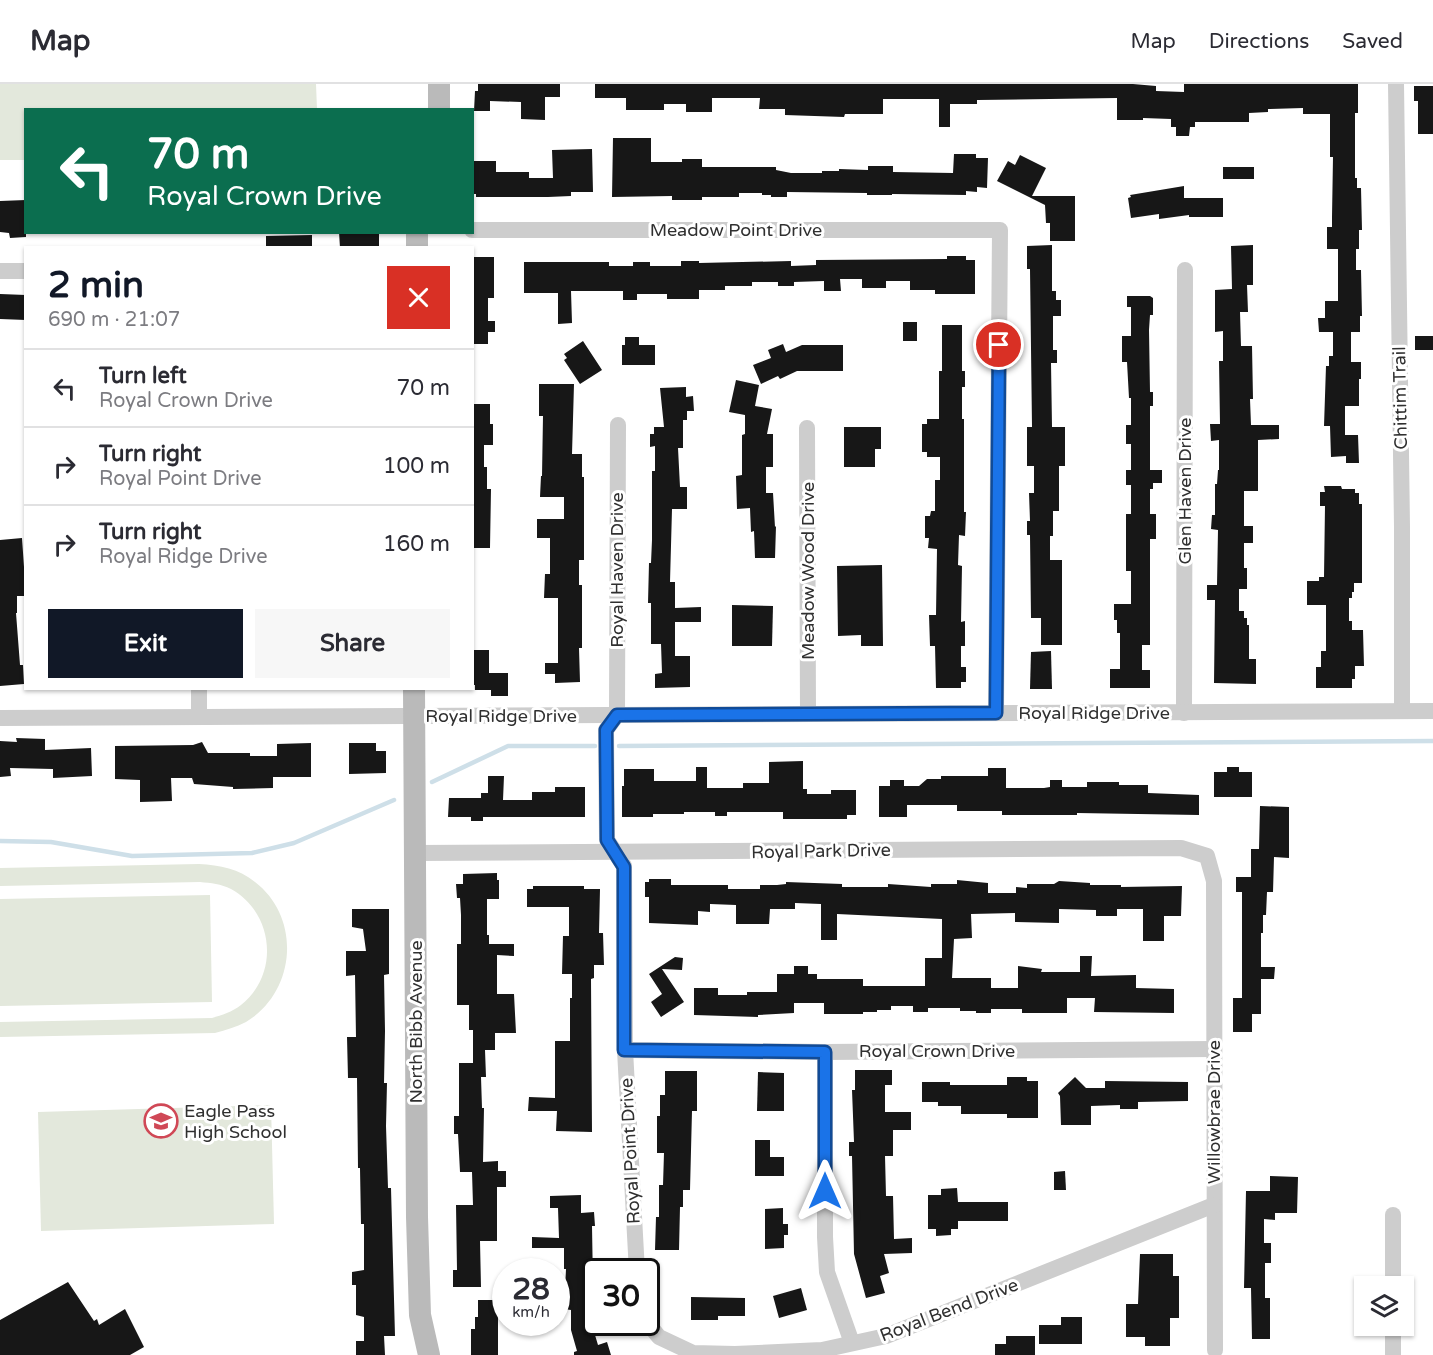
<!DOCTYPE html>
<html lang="en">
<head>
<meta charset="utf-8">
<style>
	body { margin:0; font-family:"Varela Round",sans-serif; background:#f7f7f7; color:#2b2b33; height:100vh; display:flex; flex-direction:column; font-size:22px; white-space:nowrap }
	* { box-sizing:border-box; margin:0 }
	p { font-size:20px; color:#7c7c81 }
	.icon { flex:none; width:33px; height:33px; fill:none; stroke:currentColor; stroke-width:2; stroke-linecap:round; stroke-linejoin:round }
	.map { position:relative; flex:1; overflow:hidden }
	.details { position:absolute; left:24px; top:162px; width:450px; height:444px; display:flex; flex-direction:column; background:#fff; border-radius:0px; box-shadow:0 2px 4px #0004 }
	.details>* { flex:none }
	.hud { position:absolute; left:24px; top:24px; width:450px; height:126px; border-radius:0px; box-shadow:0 2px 4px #0004; background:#0b6e4f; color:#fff; overflow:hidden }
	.tools { position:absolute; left:1354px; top:1192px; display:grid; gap:12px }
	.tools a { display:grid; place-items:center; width:60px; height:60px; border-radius:0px; background:#fff; box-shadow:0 2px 4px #0004; font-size:30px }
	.speed { position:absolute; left:492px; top:1174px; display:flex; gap:12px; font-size:30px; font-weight:700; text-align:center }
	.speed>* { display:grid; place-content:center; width:78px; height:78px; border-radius:50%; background:#fff; box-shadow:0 2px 4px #0004; line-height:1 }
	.speed small { font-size:15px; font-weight:400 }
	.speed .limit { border:3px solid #111; border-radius:9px; background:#fff; color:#111 }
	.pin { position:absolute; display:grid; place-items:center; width:51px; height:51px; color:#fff; margin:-26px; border:3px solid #fff; border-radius:50%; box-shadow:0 2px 6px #0007 }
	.me { position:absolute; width:66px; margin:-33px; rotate:0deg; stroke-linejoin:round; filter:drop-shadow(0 0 4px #0008) }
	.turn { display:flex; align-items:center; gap:21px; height:126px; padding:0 24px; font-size:27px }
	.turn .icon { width:78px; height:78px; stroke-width:2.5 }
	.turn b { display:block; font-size:42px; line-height:51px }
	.round { display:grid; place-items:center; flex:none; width:63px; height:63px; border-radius:0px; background:#f7f7f7 }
	.headline { display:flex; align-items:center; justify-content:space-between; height:102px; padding:0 24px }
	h1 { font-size:36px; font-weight:700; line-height:45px; color:#111827 }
	.action { display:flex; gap:12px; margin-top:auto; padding:12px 24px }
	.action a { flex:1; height:69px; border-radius:0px; background:#111827; color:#fff; font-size:24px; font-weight:700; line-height:69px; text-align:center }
	.action a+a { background:#f7f7f7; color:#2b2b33 }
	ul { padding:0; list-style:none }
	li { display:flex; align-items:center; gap:18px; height:78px; padding:0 24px; border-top:2px solid #e1e1e2 }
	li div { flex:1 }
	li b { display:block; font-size:22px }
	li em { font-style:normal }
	header { display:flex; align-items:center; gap:36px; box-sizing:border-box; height:84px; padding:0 30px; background:#fff; border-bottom:2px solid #e1e1e2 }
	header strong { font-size:28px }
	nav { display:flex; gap:33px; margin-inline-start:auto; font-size:21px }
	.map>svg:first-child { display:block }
	.green { fill:#e3e8dc }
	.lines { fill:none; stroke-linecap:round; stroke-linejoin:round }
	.stream { stroke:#cedfe8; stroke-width:4.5 }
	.building { fill:#171717 }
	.street { stroke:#cdcdcd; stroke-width:16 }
	.secondary { stroke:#bababa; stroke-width:22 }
	.route-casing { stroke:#114b97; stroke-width:15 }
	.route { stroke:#1a73e8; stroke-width:10 }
	.labels { text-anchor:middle; stroke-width:6; stroke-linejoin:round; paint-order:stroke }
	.street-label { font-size:18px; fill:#303030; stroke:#fff }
	.poi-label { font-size:18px; fill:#303030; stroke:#fff; text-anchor:start }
</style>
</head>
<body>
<header>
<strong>Map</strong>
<nav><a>Map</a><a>Directions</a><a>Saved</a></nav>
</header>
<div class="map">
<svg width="1433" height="1271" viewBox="0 0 1433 1271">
	<rect width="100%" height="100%" fill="#fff"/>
	<!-- green -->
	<g class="green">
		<path d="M0,0h316l1,25 -291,1 -1,50h-25z"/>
		<path d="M199,780c21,1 40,5 56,18 47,36 41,110 -9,140 -10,5 -20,8 -31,11l-215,4v-15l212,-4c10,-3 20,-6 29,-13 39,-31 33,-92 -10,-116 -10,-5 -20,-6 -31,-7l-200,4v-18z"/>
		<path d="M210,811l2,107 -212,4v-107z"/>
		<path d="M271,1021l3,119 -233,7 -3,-119z"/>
	</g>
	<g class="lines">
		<!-- stream -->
		<g class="stream">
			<path d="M619,662l814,-5"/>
			<path d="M432,698l76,-36h87"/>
			<path d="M0,757l51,1 81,14 120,-3 42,-10 100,-43"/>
		</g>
	</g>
	<!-- building -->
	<g class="building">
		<path d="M478,0h82v13h-15v23l-24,-1v-17l-31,-1v10h-16l1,-20h3z"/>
		<path d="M595,0h538l23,2v5l28,1v-8h174v29h-3v65h2v10h4l1,42h-3v19h-3v21h5l1,46h-2v16h-9v30h10v17h-2v27h-14v29h13l1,28h-13v-7l-15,1 -1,-31h-6l2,-60h3v-10h4v-24h-14l-1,-14h7v-17h13v-52h-11v-22h5v-10l1,-60h-3v-43h-27v-6l-35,1v3l-19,1v9h-54v5h-5l-1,9h-13v-9h-5v-8l-28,-1v2h-26v-22l-140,2v4h-27v23h-11v-28h-56v15h-38l-1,3 -59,-2v-6h-26l1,-11h-48v14h-26v-8h-22v6h-38v-12h-31z"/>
		<path d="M1414,2h19v48h-15v-33h-4z"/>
		<path d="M613,54h38v24h31v-3h20v8h74v3l15,3h31v-2h17v-2l29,1v-4h25v6l60,1 1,-19h22v4h12l-1,30 -10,-1v5l-11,-1v4l-74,-1v1h-25v-2l-80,-1v5h-16v-2h-9v-2h-23v4h-37v3h-30v-4l-60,1z"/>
		<path d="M592,65l1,43h-22v4l-23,1h-72v-3h-4v-33h24v11h33v6h24l-1,-28z"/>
		<path d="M1020,71l26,13 -14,28h43v45h-25v-18h-4l-1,-18 -48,-24 11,-20 7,4z"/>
		<rect x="1223" y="83" width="31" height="12"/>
		<path d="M1184,102v12h39v19h-34v-2l-30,4v-5l-28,4 -3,-20 3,-1 -1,-2z"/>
		<path d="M26,116v37l-16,1 -1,-5 -9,-1v-31z"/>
		<path d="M339,148h40v16h-39z"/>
		<path d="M312,151v13h-46v-12z"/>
		<path d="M1052,161v46h4v9h5v16h-8v34h4v13h-6l1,64h13v39h-6v45h-6v25h-3v24h12v85h-21v-27h-10l-1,-83h-3v-14h3l-1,-28h5v-27h-7v-39h5l-2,-158h-3v-23z"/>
		<path d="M1253,161v40h-6l1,27h-8l1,34h11l1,53h-3l1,26h28v14l-21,1v51h-14v35h9v17h-9v25h3v21h-8v22h5v7h3v7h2v34h7v25l-42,-1 1,-83h-8v-15h10l1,-55 -7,-1 1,-14h3v-31h2l1,-14h1v-30l-8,1 -1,-17h10l-1,-63h4v-30l-8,1v-42l17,-1 -1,-43z"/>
		<path d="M947,172h19v4h9v34h-40v-4h-25v-9h-24v7h-24v-9h-22l1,12h-17v-10l-30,1v4h-16v-4h-26v4h-27v4h-26v9h-32v-5h-30v6h-14v-9h-52l1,32 -14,1v-31h-34v-31h85v4h24v-4h17v4h31v-5h18v2l92,-2v5l25,-1v-5l131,-1z"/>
		<path d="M472,173h22v41h-6v23h7v11h-7v12h-16z"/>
		<path d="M0,210l26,1v25l-26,-1z"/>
		<path d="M1127,212h23l3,2v17h-3l-1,15 1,62h3v14h-3v64h12v13h-9v6h-3v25h6v25h-6v106h-8v25h8v18h-40v-19h10v-36h-3v-13h-3v-16h17v-33h-5v-57h5v-29h-5v-15h5v-26h-5v-19h5v-27h-2l-2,-36h-5v-26h9v-29h-4z"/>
		<rect x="903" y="238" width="14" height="19"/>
		<path d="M942,241h20v46h3v16h-3v32h2v93h2l-1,24 -6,-1 -1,30 4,1 -1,56 4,-1v25h-4v21h5v15h-5v6h-25l-1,-42h-5l-1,-31h7l1,-66 -9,-1 1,-10h-4v-22h5l1,-5h4v-31h5v-23h-13v-5h-5v-28h5v-5h12v-48h3z"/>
		<rect x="1415" y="252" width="18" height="14"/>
		<path d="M625,253h14v8h16v20h-33v-20h3z"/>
		<path d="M583,257l19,29 -22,14 -16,-24 3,-2 -3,-4z"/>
		<path d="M783,260l3,8 16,-7h41v26h-46l-17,8 -2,-3 -17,8 -8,-19 18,-7 -3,-8z"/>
		<path d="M736,296l23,5 -4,21 17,3 -5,25h6v33h-7v26h7l2,34 1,-1 -1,32h-20l-1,-27 -3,1 -1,-24 -13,1 -1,-33 6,-1v-40l3,-1v-19l-16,-3z"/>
		<path d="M539,300h35l-2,70h10v23h2v83h-5v25h3v63h-3l1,34 -25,1v-9h-10v-11h13v-65h-14l1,-24h5v-36h-13v-19h27v-22h-24l1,-21h1l1,-60h-4z"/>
		<path d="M686,303v10l7,-1 1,15h-7v9h-4v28h-5l2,39h7v22h-15l-2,73h5v26l26,-1v15h-26v34h15v31l-35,1v-14l7,-1 -1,-29h-10v-41h-3l1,-40h2l1,-23v-69h3v-25l-5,1v-13h4v-7h10l-4,-39z"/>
		<path d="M472,320h18v20h3v21h-9v22h3v22h4l-1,59h-18z"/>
		<path d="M844,343h37v22h-6v18h-31z"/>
		<path d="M1324,402h17l1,3h13v4h4v11h3v79h-8v9h-2v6h-3v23h3v9h11l1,36h-9v13h-3v9h-36v-21h5v-16h5v-46h-19v-24h12v-4h5l1,-71h-5v-14h5z"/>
		<path d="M22,454l4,58h-9v17h-1l4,52h3l1,19 -24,2v-146z"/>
		<path d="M882,481l1,81h-22v-11l-23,1 -1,-70z"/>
		<path d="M732,521l41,1 -1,40h-40z"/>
		<path d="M472,566h17v23h19v23h-17v-6h-16v-5h-3z"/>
		<path d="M1051,567l1,38h-22l1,-37z"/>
		<path d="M16,654l29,1v11l46,-2 1,28 -39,2v-9l-43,-1 1,8 -11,1v-36l17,1z"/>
		<path d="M202,658l6,11h42v3h27v-12l34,-1v34h-38v11l-40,1v-2l-39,-3 -2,-6h-21l1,23 -32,1v-22l-25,-1v-33l78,-1z"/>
		<path d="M349,659h27v8h10v22l-37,1z"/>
		<path d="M803,677v28h4v5h24v-4h25v25h-9v4h-64v-7h-56v4h-12v-4h-31v2h-31v3h-31v-31h2v-17h30v12h42v-14h11v21h36v-5h26v-21z"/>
		<path d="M1227,683h12v5h13v25h-38v-25h13z"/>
		<path d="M988,684h18v20h38l6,-1v-7h12v7h25v-5h32v3h29v8l51,2v20l-122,-2v2h-75v-4h-45v-6h-50v12h-28v-31h11v-6h14v6h15l8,-7h14v-3h47z"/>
		<path d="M488,692h16l-1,24h29v-8h23v-5h30v30h-102v4h-12v-4h-23l1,-19h32v-5h7z"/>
		<path d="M1260,722l29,1v51l-15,-1 -1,35h-6l-1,23h-3v18h-2v34h14l-1,12h-13v35h-9v18h-19v-34h9v-106h-6v-15h15v-28h8z"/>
		<path d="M497,789v7h2v19h-12v36h2v9h25v12l-17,-1v39h17l2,39h-21v17h-10l1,27h-5l1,31h2l-1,54 15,-1v10h8v16h-9v54h-17l1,46h-28v-17h4l-1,-65h17l-1,-33h-12l-2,-38h-4v-18h5v-53h14v-33h-4v-25h-12v-61h4v-29l-1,-17h-3l-1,-14h7v-10z"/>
		<path d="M649,795h22v6h57v4h32v-4h17l9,-1v-2l56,2v3h46v-3l43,3v-3h26v-4l31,3v10h28v-6l11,1v-4h27l5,-3 31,2v2h31v2l61,-1 -1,30h-17v25h-21v-32h-26v7h-21v-6l-37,-1v14l-44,-1v-9l-44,1 1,24 -18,1 -2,39h39v10h27v-22l24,3 -1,3h39v-16h12l-1,20 45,-1v13l38,1v24l-80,-1 1,-14h-28v15h-45v-4h-31v4h-15v-2h-16v-3h-32v4h-15v-6h-22v4h-14v2h-14v2h-39v-11h-30v10l-36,2v2l-64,-2v-27h24v7h29v-3h30v-18h17v-8h14v8h9v5h46v7h62v-28h17v-39l-105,-5v26h-16v-36l-26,-1v6h-25l-1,15h-33v-19l-26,-1v8l-12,-1v14l-49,-2v-26h-4v-15h4z"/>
		<path d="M533,802h51v3h16l-1,44h4l1,32h-10v13l-3,1 1,153 -36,-1 1,-20h-29l1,-14 26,1v-57h15v-43h2v-24h-10l1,-38h6v-29h-42v-18h6z"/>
		<path d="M352,825h37v65l-5,1 1,56 -1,52h3l-1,43 2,62h3l4,148h-11l1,19h-29v-14h8v-24l-8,-2v-30h-4v-13l12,-2v-46h-3l-1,-56h-2l-1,-90h-9l-1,-41h9l-1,-62 -9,1v-25h20l-3,-22 -11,-2z"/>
		<path d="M675,873l8,1 -1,12 -20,-1 22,33 -23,15 -10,-15 11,-8 -13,-20z"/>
		<path d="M855,986h37v15h-7v27h26v18h-18v26h-8l1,40h7l1,43 18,-1v15l-28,1 5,19 -9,3 5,17 -19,5 -12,-44 -2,-98h-3v-14h5l-2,-52h3z"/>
		<path d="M665,987h32v40h-5l-2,79h-7v17h-3l-1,43h-24l1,-33h3v-32h4l1,-32h-7v-37h3v-21h5z"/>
		<path d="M758,988l26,1v38h-27z"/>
		<path d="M1007,993h20v4h11v37h-31v-4h-46v-8h-23v-4h-16v-20h28v3h57z"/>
		<path d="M1075,993l11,11h19v-7l83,1v19l-50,1v7h-18v-4l-29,1v19h-30l-1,-29 -2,-3z"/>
		<path d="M755,1056h15v17h14v19h-29z"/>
		<path d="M1065,1087l1,19h-12v-18z"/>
		<path d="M1270,1092l28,1 -1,36h-22v7l-11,-1v24h7v20h-6v35h5v41h-18l-1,-51h-7l2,-97h24z"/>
		<path d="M957,1104l1,14h50v19h-50v8h-7v6l-15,1v-7h-8v-34h13v-6z"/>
		<path d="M581,1111v18l13,-1 1,14h-3l1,58 -1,41 6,20 9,-3 4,13h-37v-3l3,-1 -6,-21v-20l-7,-1 2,-40h-2v-21h-32v-11l27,1 -1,-30h-8v-12z"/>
		<path d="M783,1124v16h5v11h-4v13l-19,1v-40z"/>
		<path d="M1140,1170h33v22h6v42h-9v28h-25v-9h-19v-33h12z"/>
		<path d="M68,1198l26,39 3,-2 2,6 26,-16 19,38 -14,8h-130v-35z"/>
		<path d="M801,1204l6,22 -28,8 -6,-22z"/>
		<path d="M691,1213l54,1v18h-27v4h-27z"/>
		<path d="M478,1216h20v55h-27v-26h4v-12h3z"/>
		<path d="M1061,1233h21v27h-43v-19h22z"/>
		<path d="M1006,1252h29v19h-40v-11h11z"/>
	</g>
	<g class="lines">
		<!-- street -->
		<g class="street">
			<path d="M1396,0l6,443v184"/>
			<path d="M472,146h528l-4,483"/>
			<path d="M0,187h26"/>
			<path d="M618,341l-1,290 -11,15 1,110 17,26 1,184 12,222"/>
			<path d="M807,344l1,286"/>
			<path d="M1184,629l1,-443"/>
			<path d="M199,633v-29"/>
			<path d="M0,634l1433,-7"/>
			<path d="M416,769l765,-5 26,8 7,25 1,469"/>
			<path d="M625,966l200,2 389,-3"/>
			<path d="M825,968v185l2,35 25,71"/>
			<path d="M1393,1131v72"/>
			<path d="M646,1237l13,16 34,16 42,1 87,-4 64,-14 328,-131"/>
			<path d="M1393,1242v29"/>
		</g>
		<!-- secondary -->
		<g class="secondary">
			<path d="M439,26v-26"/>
			<path d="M417,164v-16"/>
			<path d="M414,604l3,529 3,98 9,40"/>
		</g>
	</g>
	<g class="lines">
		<!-- route casing -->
		<g class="route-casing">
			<path id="route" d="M825,1107v-139l-201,-2v-183l-17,-27 -1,-110 11,-15 379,-2 3,-368"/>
		</g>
		<!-- route -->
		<use href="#route" class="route"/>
	</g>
	<!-- icons -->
	<defs>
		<g id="school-ring" transform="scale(1.725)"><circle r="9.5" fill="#fff" stroke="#d04856" stroke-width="1.5"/><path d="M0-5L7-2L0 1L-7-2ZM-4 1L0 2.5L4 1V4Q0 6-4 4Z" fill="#d04856"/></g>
	</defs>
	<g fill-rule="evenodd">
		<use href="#school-ring" x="161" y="1037"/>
	</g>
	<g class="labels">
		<!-- street labels -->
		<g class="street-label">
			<text x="736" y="152">Meadow Point Drive</text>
			<text transform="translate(1400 314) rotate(-91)" y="6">Chittim Trail</text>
			<text transform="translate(1185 407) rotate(-90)" y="6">Glen Haven Drive</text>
			<text transform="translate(617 486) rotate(-90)" y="6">Royal Haven Drive</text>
			<text transform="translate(808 487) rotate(-90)" y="6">Meadow Wood Drive</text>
			<text x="1094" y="635">Royal Ridge Drive</text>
			<text x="501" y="638">Royal Ridge Drive</text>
			<text transform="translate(821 767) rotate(-1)" y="6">Royal Park Drive</text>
			<text transform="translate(416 938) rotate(-90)" y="6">North Bibb Avenue</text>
			<text x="937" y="973">Royal Crown Drive</text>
			<text transform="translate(1214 1028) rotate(-90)" y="6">Willowbrae Drive</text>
			<text transform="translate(630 1067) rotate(-93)" y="6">Royal Point Drive</text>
			<text transform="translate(949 1226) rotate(-21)" y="6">Royal Bend Drive</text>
		</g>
		<!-- poi labels -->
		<g class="poi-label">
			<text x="184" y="1033">Eagle Pass<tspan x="184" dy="21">High School</tspan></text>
		</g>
	</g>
</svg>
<div class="tools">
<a><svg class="icon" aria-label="layers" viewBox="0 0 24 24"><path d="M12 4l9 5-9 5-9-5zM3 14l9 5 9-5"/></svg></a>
</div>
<div class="speed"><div>28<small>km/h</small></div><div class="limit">30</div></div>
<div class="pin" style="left:999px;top:261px;background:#d93025"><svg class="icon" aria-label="arrive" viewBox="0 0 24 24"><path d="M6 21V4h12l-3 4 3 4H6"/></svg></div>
<svg class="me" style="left:825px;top:1107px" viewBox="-20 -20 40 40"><path d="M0-17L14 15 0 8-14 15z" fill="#1a73e8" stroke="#fff" stroke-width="4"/></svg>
<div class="hud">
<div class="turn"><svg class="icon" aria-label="left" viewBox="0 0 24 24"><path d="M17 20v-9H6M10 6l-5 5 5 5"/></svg><div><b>70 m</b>Royal Crown Drive</div></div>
</div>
<section class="details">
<div class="headline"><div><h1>2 min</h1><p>690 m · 21:07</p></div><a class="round" style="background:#d93025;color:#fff"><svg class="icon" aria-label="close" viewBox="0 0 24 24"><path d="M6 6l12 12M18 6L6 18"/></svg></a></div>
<ul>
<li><svg class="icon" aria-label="left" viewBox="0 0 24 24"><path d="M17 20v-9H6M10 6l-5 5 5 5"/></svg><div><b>Turn left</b><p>Royal Crown Drive</p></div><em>70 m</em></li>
<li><svg class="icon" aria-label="right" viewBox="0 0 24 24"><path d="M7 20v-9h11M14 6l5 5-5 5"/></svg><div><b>Turn right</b><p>Royal Point Drive</p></div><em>100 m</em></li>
<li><svg class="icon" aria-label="right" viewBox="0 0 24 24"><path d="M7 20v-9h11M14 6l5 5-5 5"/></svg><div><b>Turn right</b><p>Royal Ridge Drive</p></div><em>160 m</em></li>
</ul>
<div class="action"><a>Exit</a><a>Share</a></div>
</section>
</div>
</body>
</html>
